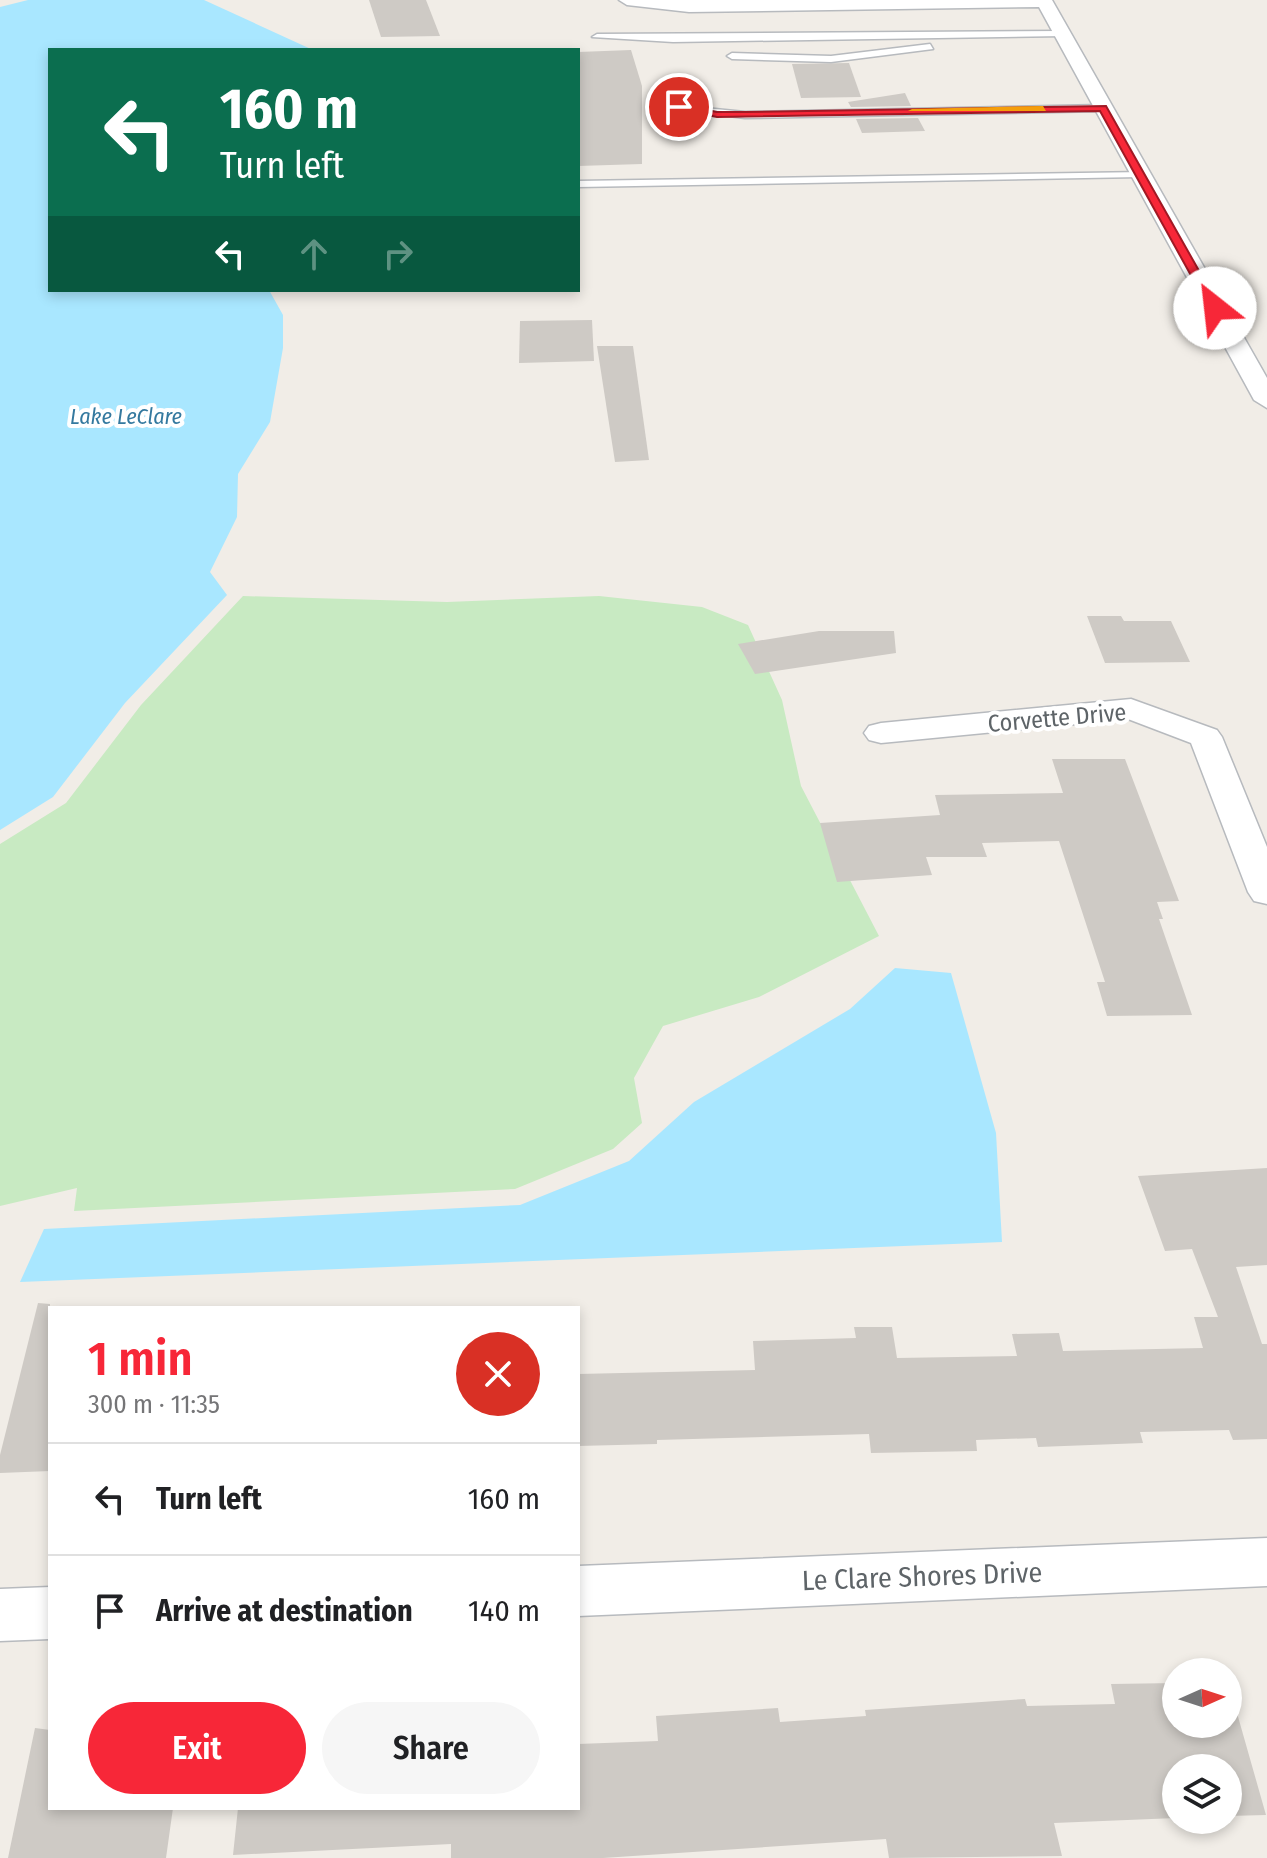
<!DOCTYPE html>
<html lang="en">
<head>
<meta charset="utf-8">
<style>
	body { margin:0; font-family:"Fira Sans Condensed",sans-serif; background:#f6f6f6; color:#202124; height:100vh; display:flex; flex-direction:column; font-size:30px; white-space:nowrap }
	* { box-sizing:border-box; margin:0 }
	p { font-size:26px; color:#757577 }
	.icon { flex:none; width:44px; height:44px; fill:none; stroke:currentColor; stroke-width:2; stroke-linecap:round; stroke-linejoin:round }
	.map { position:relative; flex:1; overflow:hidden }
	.details { position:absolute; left:48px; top:1306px; width:532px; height:504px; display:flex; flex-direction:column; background:#fff; border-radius:0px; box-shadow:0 4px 12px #0003 }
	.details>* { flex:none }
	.hud { position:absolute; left:48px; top:48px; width:532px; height:244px; border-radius:0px; box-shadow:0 4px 12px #0003; background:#0b6e4f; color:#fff; overflow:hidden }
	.needle { width:52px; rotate:87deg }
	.buttons { position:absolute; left:1162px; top:1658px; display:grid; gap:16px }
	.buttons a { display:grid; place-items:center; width:80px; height:80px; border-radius:50%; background:#fff; box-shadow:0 4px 12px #0003; font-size:40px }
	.pin { position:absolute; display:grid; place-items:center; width:68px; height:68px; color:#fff; margin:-34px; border:4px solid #fff; border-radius:50%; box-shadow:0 2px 8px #0007 }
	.me { position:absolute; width:88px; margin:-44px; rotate:331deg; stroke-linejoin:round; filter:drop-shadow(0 0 6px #0008) }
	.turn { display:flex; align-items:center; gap:28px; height:168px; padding:0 40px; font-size:36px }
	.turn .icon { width:104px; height:104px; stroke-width:2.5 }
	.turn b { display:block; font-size:56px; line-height:68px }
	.lanes { display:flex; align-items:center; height:76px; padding:0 40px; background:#0003; justify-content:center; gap:40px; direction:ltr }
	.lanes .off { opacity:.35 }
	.round { display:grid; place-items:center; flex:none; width:84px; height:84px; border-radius:42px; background:#f6f6f6 }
	.overview { display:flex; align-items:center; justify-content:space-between; height:136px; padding:0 40px }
	h1 { font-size:48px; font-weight:600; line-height:60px; color:#f72738 }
	.button { display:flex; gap:16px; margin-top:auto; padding:16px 40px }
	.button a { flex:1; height:92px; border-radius:48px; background:#f72738; color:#fff; font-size:32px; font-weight:600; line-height:92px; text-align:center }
	.button a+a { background:#f6f6f6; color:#202124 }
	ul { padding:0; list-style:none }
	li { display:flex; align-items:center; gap:24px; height:112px; padding:0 40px; border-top:2px solid #e0e0e0 }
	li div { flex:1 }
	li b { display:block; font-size:30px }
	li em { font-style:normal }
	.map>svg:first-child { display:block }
	.green { fill:#c8eac2 }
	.water { fill:#a9e7ff }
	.building { fill:#cecac5 }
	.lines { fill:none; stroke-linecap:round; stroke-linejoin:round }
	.lane-casing { stroke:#b7babe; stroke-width:3 }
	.street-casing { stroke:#b7babe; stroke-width:3 }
	.lane { fill:#fff; fill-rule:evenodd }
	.street { fill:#fff; fill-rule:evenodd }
	.route { fill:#f72738; stroke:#a11924; stroke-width:2 }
	.slow { fill:#f59e0b }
	.labels { text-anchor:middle; stroke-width:8; stroke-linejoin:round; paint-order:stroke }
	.far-water-label { font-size:22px; font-style:italic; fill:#34799f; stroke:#fff }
	.street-label { font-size:24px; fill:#5e6468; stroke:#fff }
	.near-street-label { font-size:28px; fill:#5e6468; stroke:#fff }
</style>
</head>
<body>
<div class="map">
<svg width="1267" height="1858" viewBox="0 0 1267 1858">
	<rect width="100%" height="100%" fill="#f1ede7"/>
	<!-- green -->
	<path class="green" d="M243,596l204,6 152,-6 103,11 46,18 34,75 19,86 78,150 -120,61 -96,29 -29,52 8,45 -29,26 -98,40 -441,22 3,-23 -77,18v-362l66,-41 75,-98z"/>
	<!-- water -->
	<g class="water">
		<path d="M28,0h176l109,50h-263v240h219l14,25v33l-13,74 -32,52 -1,43 -27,55 17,23 -102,108 -72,94 -53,33v-823z"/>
		<path d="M895,968l56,5 45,160 6,109 -982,40 24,-53 476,-24 109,-44 65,-59 156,-93z"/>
	</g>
	<!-- building -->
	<g class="building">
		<path d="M369,0h57l14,36 -59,1z"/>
		<path d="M631,50l11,36v78l-64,2v-114z"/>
		<path d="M849,63l12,34 -60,1 -9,-34z"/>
		<path d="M905,93l6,13 -60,1 -3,-5z"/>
		<path d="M918,118l7,13 -63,2 -6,-14z"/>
		<path d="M592,320l2,41 -75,2 1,-42z"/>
		<path d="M597,346h36l16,114 -34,2z"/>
		<path d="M1087,616h34l3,5h47l19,41 -85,1z"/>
		<path d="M819,631h75l2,22 -141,21 -17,-30z"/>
		<path d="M1052,759h73l54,142 -22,1 6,17h-4l33,96 -85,1 -10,-34h8l-46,-141 -77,2 5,14h-61l6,18 -95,7 -17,-59 120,-8 -5,-20 128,-2z"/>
		<path d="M1267,1168v97l-31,2 26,77h5v95l-34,1 -4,-10 -89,2 3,11 -105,4 -2,-9 -60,2 1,11 -106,2 -2,-19 -212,6v4l-79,2v-72l177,-4 -2,-29 103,-3 -2,-11h38l5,31 120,-2 -5,-22 47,-1 4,18 140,-3 -9,-31h24l-26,-68 -27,2 -27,-75z"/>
		<path d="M38,1303l12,1v167l-50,2v-18z"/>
		<path d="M1176,1683v41h52v-25h5l33,116 -38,1v-48h-52v50l-122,5 8,33 -173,2 -3,-19 -283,19h-152v-14l-218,11 5,-47h340v-64l80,-3 -2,-25 122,-8 2,14 86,-6 -1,-6 160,-11 2,7 88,-2 -4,-20z"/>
		<path d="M35,1728l15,2v78h123l-7,50h-158z"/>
	</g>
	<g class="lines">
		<!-- lane casing -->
		<g class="lane-casing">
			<g id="lane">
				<path d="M1061,31l3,5 -391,6 -81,-5 5,-3z"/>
				<path d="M930,44l3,5 -102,13 -99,-3 -5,-3 5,-3 99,3z"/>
				<path d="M675,105l70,7 358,-7 5,3 -5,3 -358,7 -66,-8z"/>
				<path d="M1144,172l1,2 -5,3 -562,10v-6z"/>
			</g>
		</g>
		<!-- street casing -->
		<g class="street-casing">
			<g id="street">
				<path d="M619,0h433l215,378v30l-13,-8 -215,-393 -350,5 -62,-7z"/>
				<path d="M1131,699l86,31 5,7 45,110v57l-13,-3 -6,-9 -57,-149 -63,-24 -247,24 -12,-3 -5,-7 5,-7 12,-3z"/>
				<path d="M1267,1538v48l-689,30v-50z"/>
				<path d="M50,1587v52l-50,2v-52z"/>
			</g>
		</g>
		<!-- lane -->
		<use href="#lane" class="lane"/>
		<!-- street -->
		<use href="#street" class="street"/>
	</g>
	<!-- route -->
	<path class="route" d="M679,104l38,8h28l361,-6 114,202 -5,3 -6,-3 -109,-197 -383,6 -41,-8z"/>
	<!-- slow -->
	<path class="slow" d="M1043,106l3,5h-138l4,-2z"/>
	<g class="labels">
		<!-- far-water labels -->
		<g class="far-water-label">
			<text x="126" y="424">Lake LeClare</text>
		</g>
		<!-- street labels -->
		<g class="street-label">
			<text transform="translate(1057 718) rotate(-5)" y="8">Corvette Drive</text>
		</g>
		<!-- near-street labels -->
		<g class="near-street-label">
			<text transform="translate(922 1576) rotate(-2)" y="10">Le Clare Shores Drive</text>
		</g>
	</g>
</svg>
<div class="buttons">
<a><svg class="needle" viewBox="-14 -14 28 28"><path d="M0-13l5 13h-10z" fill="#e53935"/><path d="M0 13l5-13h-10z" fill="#757577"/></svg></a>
<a><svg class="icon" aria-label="layers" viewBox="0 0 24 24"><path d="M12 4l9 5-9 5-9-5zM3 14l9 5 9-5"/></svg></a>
</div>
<div class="pin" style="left:679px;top:107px;background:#d93025"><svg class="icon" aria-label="arrive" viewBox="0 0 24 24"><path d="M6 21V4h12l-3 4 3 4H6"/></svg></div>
<svg class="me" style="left:1215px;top:308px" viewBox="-20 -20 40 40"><circle r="19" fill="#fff"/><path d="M0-13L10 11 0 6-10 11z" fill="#f72738"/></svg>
<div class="hud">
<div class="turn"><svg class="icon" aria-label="left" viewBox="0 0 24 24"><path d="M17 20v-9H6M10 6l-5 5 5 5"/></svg><div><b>160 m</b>Turn left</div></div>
<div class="lanes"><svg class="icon" aria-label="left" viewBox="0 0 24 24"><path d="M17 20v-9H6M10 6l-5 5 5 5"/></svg><svg class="icon off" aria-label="ahead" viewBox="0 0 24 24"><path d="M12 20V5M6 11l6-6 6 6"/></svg><svg class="icon off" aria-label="right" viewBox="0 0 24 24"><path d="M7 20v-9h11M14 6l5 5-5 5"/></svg></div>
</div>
<section class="details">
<div class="overview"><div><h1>1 min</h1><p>300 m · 11:35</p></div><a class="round" style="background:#d93025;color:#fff"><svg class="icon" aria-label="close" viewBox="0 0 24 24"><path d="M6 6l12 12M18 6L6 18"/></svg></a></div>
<ul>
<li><svg class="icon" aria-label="left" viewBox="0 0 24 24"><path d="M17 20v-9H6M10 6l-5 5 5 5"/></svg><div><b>Turn left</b></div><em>160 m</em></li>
<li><svg class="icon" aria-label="arrive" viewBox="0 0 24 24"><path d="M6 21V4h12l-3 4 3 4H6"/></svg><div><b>Arrive at destination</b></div><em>140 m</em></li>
</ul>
<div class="button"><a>Exit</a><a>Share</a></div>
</section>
</div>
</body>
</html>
